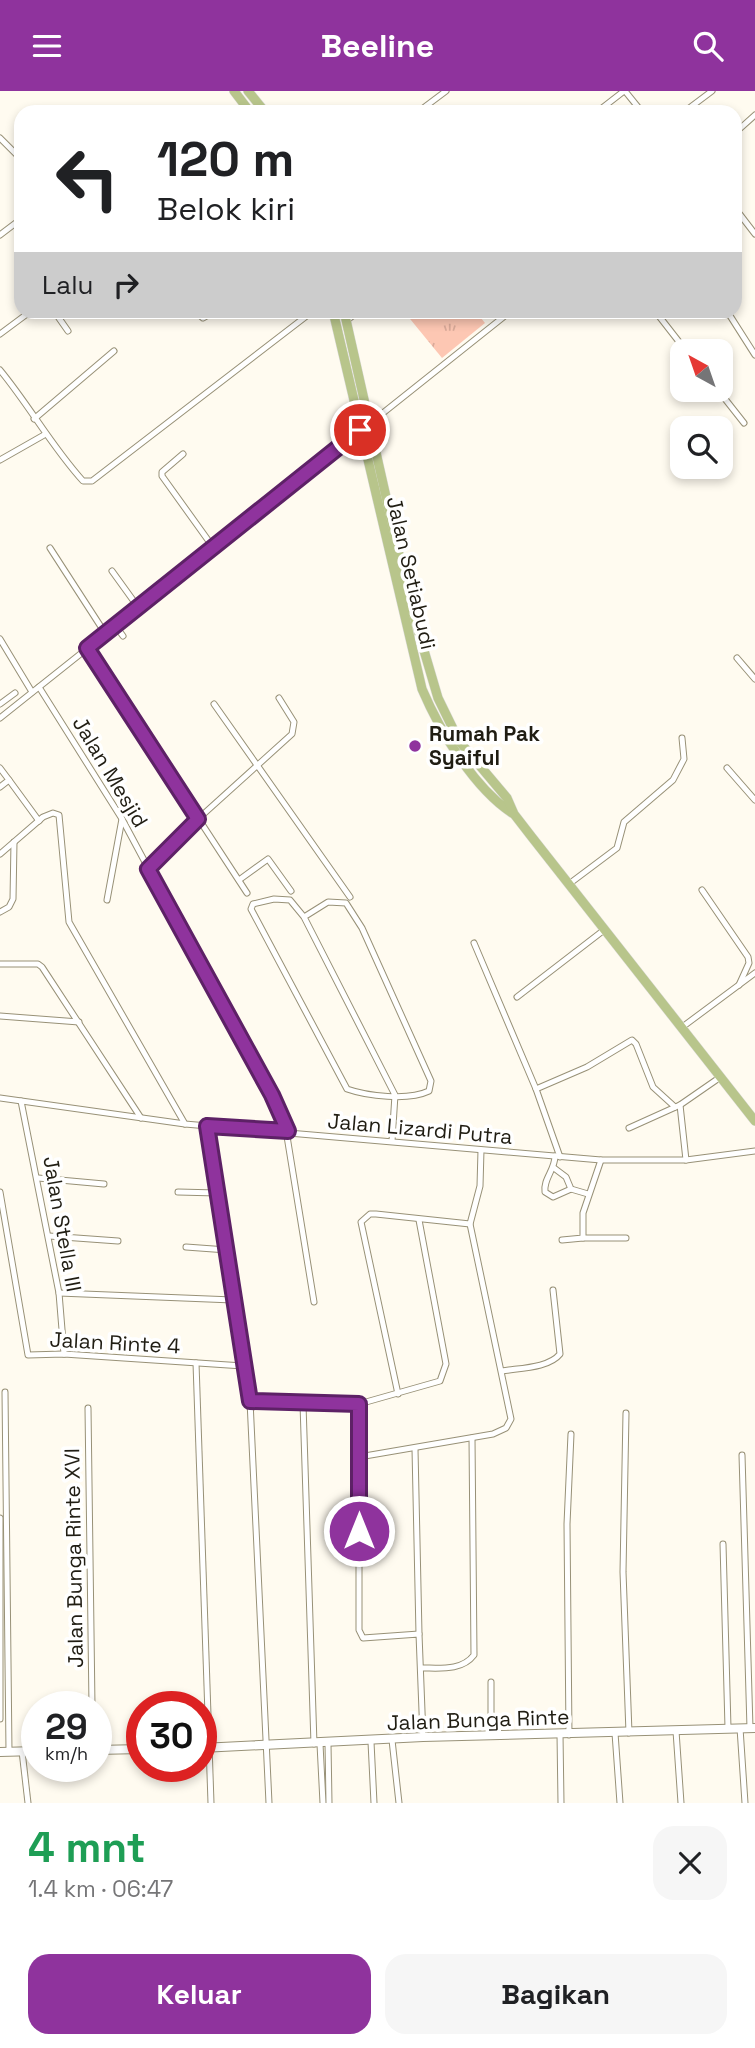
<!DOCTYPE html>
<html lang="id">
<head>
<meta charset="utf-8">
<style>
	body { margin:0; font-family:"Space Grotesk",sans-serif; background:#f6f6f6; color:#202124; height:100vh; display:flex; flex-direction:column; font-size:26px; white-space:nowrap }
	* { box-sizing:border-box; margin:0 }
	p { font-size:23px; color:#757577 }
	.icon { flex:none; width:38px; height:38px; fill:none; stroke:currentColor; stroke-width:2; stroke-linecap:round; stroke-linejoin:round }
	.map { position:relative; height:1712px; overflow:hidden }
	.details { display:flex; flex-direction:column; background:#fff; flex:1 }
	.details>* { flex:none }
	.banner { position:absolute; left:14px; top:14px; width:728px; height:214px; border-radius:21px; box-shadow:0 4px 10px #0003; background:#fff; color:#202124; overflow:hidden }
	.needle { width:46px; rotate:320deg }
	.controls { position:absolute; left:670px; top:248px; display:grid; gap:14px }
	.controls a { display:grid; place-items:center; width:63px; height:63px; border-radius:14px; background:#fff; box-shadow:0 4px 10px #0003; font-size:35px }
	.speed { position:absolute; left:21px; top:1600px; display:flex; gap:14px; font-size:35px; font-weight:700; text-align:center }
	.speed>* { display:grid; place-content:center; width:91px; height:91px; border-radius:50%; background:#fff; box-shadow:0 4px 10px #0003; line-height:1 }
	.speed small { font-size:18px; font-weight:400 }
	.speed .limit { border:10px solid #d22; background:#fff; color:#111 }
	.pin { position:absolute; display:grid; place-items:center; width:60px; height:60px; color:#fff; margin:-30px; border:4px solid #fff; border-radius:50%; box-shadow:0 2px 7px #0007 }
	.me { position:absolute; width:77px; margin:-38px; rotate:0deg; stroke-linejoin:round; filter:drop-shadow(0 0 5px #0008) }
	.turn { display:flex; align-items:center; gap:24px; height:147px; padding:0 28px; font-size:32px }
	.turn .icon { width:91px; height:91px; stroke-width:2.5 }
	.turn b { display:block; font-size:49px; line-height:60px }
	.then { display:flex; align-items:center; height:66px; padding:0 28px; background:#0003; gap:14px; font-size:26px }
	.round { display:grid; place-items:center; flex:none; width:74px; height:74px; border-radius:21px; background:#f6f6f6 }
	.head { display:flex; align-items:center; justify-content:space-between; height:119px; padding:0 28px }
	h1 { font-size:42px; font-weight:600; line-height:52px; color:#1e9e55 }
	.cta { display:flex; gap:14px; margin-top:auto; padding:14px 28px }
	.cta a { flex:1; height:80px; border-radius:21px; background:#8f339d; color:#fff; font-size:28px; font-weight:600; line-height:80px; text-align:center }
	.cta a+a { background:#f6f6f6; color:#202124 }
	header { display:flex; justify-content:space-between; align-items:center; height:91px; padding:0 28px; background:#8f339d; color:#fff; font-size:32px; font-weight:600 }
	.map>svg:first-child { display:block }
	.grass { fill:url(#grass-tufts) }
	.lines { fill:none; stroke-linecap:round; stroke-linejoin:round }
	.street-casing { stroke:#989177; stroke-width:7 }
	.secondary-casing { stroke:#989177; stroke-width:10 }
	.primary-casing { stroke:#dbdbd9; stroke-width:10 }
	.street { stroke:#fff; stroke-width:5 }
	.secondary { stroke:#fff; stroke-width:8 }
	.primary { stroke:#b8c58b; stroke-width:9 }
	.route-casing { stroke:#5d2166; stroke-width:18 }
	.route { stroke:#8f339d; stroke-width:12 }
	.poi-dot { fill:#8f339d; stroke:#fff; stroke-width:2.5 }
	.labels { text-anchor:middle; stroke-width:7; stroke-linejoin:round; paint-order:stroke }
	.street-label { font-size:21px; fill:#201d13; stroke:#fff }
	.poi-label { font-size:21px; font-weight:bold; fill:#201d13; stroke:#fff; text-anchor:start }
</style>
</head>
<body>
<header><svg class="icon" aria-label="menu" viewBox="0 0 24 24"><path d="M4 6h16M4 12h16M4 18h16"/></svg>Beeline<svg class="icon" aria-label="search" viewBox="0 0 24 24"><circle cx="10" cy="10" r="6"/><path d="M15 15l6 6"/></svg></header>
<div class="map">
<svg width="755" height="1712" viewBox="0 0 755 1712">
	<defs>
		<pattern id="grass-tufts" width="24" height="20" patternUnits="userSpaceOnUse" patternTransform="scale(1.75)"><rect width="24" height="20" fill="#fdc7b3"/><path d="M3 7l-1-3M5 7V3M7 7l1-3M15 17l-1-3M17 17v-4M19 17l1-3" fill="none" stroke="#d9aa99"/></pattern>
	</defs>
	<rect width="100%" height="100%" fill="#fffbf0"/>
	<!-- grass -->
	<path class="grass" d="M410,220l66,1 9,11 -43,35 -36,-44z"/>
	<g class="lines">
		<!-- street casing -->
		<g class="street-casing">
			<g id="street">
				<path d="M625,0l17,21"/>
				<path d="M418,21l28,-21"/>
				<path d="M597,21l27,-21"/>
				<path d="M684,21l28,-21"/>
				<path d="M735,42l20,-18"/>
				<path d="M0,47l21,21"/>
				<path d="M735,117l20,26"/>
				<path d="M0,144l21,-16"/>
				<path d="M54,220l14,20"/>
				<path d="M195,220l8,7 12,-7"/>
				<path d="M655,220l32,41"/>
				<path d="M727,220l28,44"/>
				<path d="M346,230l13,-10"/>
				<path d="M0,243l31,-23"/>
				<path d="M0,279c29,35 52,77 83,111h9l221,-170"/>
				<path d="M718,299l26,33"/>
				<path d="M34,328l80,-68"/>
				<path d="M183,363l-21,18v4l51,71"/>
				<path d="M0,369l44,-25"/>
				<path d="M50,457l55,85"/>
				<path d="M112,480l26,36"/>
				<path d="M115,534l8,11"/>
				<path d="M0,548l32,53"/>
				<path d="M87,557l160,245"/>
				<path d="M737,567l18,21"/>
				<path d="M39,596l83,132 163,305 29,178"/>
				<path d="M0,613l15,-11"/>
				<path d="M214,613l136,193"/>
				<path d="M0,627l511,-407"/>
				<path d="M0,677l9,12 -9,7"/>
				<path d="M727,677l28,32"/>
				<path d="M9,689l30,41"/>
				<path d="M0,763l43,-37 10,-4 6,2 10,107 116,202"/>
				<path d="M148,778l50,-50 94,-85 2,-12 -15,-24"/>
				<path d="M239,789l29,-21 23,32"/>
				<path d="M569,793l48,-36 7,-26 49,-42 11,-21 -2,-21"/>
				<path d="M702,799l46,67 1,6 -10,22"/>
				<path d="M107,809l15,-81"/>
				<path d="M0,821l9,-5 4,-8 1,-57"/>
				<path d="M304,826l24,-15 18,1 16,25 69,153 -2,10c-21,10 -62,5 -82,-2l-96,-180 2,-5 21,-5 16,1 14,17 91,178 -3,46"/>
				<path d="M474,852l62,146 51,-22 45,-27 4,4 17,43 22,20"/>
				<path d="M0,873h38l4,3 99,151"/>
				<path d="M517,906l87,-67"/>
				<path d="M0,925l79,6"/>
				<path d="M681,937l74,-55"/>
				<path d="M536,998l24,68"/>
				<path d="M0,1007l185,26 416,36h85l69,-9"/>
				<path d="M21,1010l38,192 5,61"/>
				<path d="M680,1014l6,55"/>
				<path d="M207,1035l43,275 19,402"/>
				<path d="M629,1037l51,-23 39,-27"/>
				<path d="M555,1065c0,14 -12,23 -10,36l8,5 18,-8"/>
				<path d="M554,1077l12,9 5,12 17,5"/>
				<path d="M38,1087l66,6"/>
				<path d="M0,1101l28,163 36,-1 179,12"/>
				<path d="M178,1101l39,1"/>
				<path d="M49,1145l69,5"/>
				<path d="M583,1147h43"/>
				<path d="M562,1149l21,-2v-25l18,-53"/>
				<path d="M186,1156l41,3"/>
				<path d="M59,1202l174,7"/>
				<path d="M196,1272l15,440"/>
				<path d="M502,1280c18,-3 47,-3 58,-17l-7,-64"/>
				<path d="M5,1301l4,359"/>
				<path d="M398,1303l-37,-172 9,-8h6l94,10"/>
				<path d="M250,1310l109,3 81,-23 6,-17 -27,-144"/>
				<path d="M303,1313l11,340"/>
				<path d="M359,1313v226l4,8 56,-4 4,103"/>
				<path d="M88,1317l4,298"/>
				<path d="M626,1322l-3,159 6,161"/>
				<path d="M415,1358l4,185"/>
				<path d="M742,1364l8,273"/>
				<path d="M359,1366l134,-23 13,-6 5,-9 -41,-195 10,-38 1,-36"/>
				<path d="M0,1427v201"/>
				<path d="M723,1453l5,184"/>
				<path d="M422,1577c18,0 40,3 52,-13l-2,-217"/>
				<path d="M491,1591v54"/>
				<path d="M740,1637l5,75"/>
				<path d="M676,1640l5,72"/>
				<path d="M615,1642l5,70"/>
				<path d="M560,1643l1,69"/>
				<path d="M569,1644l-2,-211 4,-90"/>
				<path d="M392,1649l7,63"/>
				<path d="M371,1651l3,61"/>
				<path d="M320,1653l3,59"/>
				<path d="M328,1653l1,59"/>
				<path d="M22,1660l6,52"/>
			</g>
		</g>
		<!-- secondary casing -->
		<g class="secondary-casing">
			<g id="secondary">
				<path d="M201,1657l222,-11 332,-9"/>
				<path d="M96,1659l46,-1"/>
				<path d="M0,1661l37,-1"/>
			</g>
		</g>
		<!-- primary casing -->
		<g class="primary-casing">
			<g id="primary">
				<path d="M234,0l16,21"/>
				<path d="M248,0l17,21"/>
				<path d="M333,220l89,378c18,42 51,98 90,124"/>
				<path d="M344,220l66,292 28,95 21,43 48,57 7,16 17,22 224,285"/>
			</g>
		</g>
		<!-- street -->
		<use href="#street" class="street"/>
		<!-- secondary -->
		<use href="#secondary" class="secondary"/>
		<!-- primary -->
		<use href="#primary" class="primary"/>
	</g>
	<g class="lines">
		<!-- route casing -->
		<g class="route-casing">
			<path id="route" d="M359,1440v-127l-109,-3 -43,-275 81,5 -16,-36 -124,-226 50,-50 -111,-171 273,-218"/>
		</g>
		<!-- route -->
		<use href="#route" class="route"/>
	</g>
	<!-- markers -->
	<circle class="poi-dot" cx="415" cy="655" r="7"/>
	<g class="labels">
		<!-- street labels -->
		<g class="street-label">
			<text transform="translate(411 482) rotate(77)" y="7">Jalan Setiabudi</text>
			<text transform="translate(110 681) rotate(59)" y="7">Jalan Mesjid</text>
			<text transform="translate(420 1038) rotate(5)" y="7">Jalan Lizardi Putra</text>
			<text transform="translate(62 1133) rotate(80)" y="7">Jalan Stella III</text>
			<text transform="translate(115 1252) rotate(3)" y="7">Jalan Rinte 4</text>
			<text transform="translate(74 1467) rotate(-91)" y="7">Jalan Bunga Rinte XVI</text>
			<text transform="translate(478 1629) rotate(-2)" y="7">Jalan Bunga Rinte</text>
		</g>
		<!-- poi labels -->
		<g class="poi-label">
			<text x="429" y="650">Rumah Pak<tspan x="429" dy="24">Syaiful</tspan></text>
		</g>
	</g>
</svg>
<div class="controls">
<a><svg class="needle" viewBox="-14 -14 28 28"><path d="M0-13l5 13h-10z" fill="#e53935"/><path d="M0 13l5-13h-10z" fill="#757577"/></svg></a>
<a><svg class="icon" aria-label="search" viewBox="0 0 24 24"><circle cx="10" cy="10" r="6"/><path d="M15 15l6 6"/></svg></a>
</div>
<div class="speed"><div>29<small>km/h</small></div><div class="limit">30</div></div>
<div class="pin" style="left:360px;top:339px;background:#d93025"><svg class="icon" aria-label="arrive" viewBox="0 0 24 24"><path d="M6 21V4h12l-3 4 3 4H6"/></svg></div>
<svg class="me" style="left:359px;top:1440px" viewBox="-20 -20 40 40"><circle r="17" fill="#8f339d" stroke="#fff" stroke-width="3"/><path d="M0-11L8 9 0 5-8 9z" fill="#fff"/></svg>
<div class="banner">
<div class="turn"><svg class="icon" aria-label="left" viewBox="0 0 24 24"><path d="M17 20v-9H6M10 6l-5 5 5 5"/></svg><div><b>120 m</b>Belok kiri</div></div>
<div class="then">Lalu<svg class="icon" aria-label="right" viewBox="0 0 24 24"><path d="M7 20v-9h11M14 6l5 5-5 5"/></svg></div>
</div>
</div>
<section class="details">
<div class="head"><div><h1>4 mnt</h1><p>1.4 km · 06:47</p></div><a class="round"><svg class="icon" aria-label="close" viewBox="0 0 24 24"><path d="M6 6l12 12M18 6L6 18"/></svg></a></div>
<div class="cta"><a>Keluar</a><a>Bagikan</a></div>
</section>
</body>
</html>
